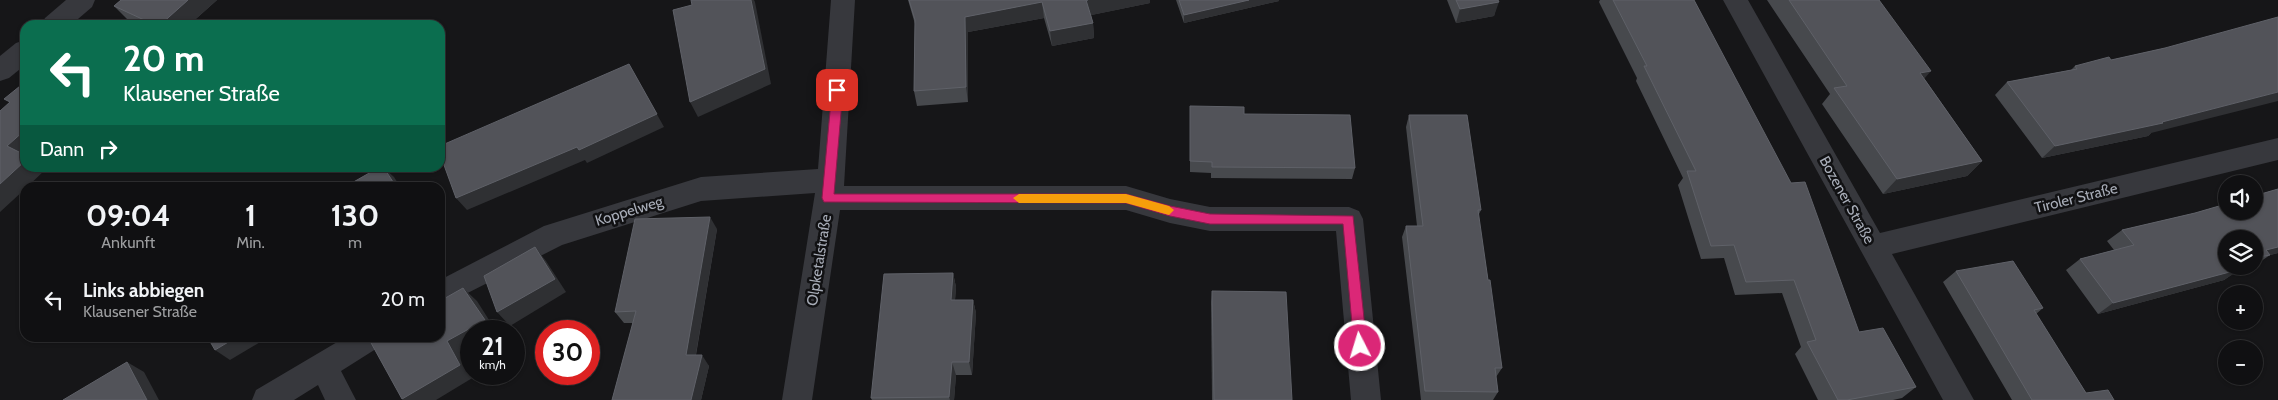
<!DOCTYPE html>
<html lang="de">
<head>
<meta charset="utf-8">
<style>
	body { margin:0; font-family:Cabin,sans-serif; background:#19191b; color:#f1f3f6; height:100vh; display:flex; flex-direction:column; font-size:19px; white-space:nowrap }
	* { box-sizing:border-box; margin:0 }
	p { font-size:16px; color:#9c9d9f }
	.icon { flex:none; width:28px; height:28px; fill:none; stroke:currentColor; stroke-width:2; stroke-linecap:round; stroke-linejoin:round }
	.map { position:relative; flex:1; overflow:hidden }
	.side { position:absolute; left:20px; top:182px; width:425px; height:160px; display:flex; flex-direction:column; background:#101012; border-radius:15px; box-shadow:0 1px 4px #0004,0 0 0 1px #303032 }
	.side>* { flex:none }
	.hud { position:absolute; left:20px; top:20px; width:425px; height:152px; border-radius:15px; box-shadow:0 1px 4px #0004,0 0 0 1px #303032; background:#0b6e4f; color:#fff; overflow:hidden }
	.buttons { position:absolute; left:2218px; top:175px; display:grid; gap:10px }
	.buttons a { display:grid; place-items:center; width:45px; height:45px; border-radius:50%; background:#101012; box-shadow:0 1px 4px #0004,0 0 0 1px #303032; font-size:25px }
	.speed { position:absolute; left:460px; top:320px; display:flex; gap:10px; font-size:25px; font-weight:700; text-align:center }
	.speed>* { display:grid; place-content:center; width:65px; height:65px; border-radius:50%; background:#101012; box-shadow:0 1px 4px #0004,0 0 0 1px #303032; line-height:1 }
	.speed small { font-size:12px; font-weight:400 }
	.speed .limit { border:8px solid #d22; background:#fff; color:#111 }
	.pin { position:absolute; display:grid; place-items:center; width:42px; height:42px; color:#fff; margin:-21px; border-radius:10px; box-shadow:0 2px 8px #0006 }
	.me { position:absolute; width:55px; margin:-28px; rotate:355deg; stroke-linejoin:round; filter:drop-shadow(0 0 4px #0008) }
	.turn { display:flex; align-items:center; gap:18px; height:105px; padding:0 20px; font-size:22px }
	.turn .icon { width:65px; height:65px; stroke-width:2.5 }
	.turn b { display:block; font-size:35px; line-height:42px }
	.then { display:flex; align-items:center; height:48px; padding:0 20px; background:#0003; gap:10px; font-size:19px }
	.eta { display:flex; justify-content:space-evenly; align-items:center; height:85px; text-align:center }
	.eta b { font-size:30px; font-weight:700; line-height:35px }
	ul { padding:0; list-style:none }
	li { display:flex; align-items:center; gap:15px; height:65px; padding:0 20px }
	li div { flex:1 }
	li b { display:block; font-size:19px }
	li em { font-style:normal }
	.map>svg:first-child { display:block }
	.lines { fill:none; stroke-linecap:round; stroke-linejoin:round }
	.minor { fill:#37383d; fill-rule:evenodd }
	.wall { fill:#47494d }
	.shaded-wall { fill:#2f3033 }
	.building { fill:#525359; stroke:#5f6168 }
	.route { fill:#db2777; stroke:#8e194d }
	.slow { fill:#f59e0b }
	.labels { text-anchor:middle; stroke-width:5; stroke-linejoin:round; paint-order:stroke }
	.street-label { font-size:15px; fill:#a8adb8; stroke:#111113 }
</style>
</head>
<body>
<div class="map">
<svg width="2278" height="400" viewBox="0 0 2278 400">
	<rect width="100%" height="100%" fill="#161618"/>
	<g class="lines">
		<!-- minor -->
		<g class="minor">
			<path d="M66,0h29l-3,7 -21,18h-30l4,-7z"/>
			<path d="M831,0h24l-11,186h282l44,13 40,8h139l10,4 4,8 18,181h-30l-15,-169h-126l-40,-8 -44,-13h-286l-28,190h-30l33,-207 -114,8 -139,44 -122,62v-27l104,-54 157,-49 117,-8z"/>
			<path d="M1723,0h25l132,233 398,-95v22l-386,94 82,146h-31z"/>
			<path d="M25,40v25l-16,13 -9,3v-25l16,-13z"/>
			<path d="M344,338h40l-5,9 -38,24 15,29h-31l-7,-15 -24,15h-42l4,-10z"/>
		</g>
	</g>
	<!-- wall -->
	<g class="wall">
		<path d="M121,0h96l-28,25h-49l-12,-5 -14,-14z"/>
		<path d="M908,0h242v3l-59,12 2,8 1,15 -42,8 -8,-28 -76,14v70l-51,4 -3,-15 1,-67z"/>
		<path d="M1176,0h103v1l-95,22z"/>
		<path d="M1447,0h51l-4,16 -38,7z"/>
		<path d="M1600,0h94l165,332 57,55 -14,11 -9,2h-75l-23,-46 6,-7 -19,-54 -47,2 -11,-37 -23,1 -23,-74 5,-7 -47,-97 1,-3 -38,-76z"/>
		<path d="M1767,0h112l45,78 58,83 -15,15 -84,18 -61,-90 8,-10z"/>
		<path d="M2165,48l-14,85 -3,3 -106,22 -47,-63 12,-13 64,-12 4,-4 36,-6z"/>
		<path d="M1190,106l54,8 111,54 -3,11 -141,-1v-5l-21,-1z"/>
		<path d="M1409,115l72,95 -3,6 24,152 -6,9 2,15 -5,8h-72l-19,-163 4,-11h11l-11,-99z"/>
		<path d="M2278,189v64l-8,2 -16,11v-27l-28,27h27l-12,2 -17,12 -126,34 -32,-44 14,-11 34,-9 -7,-9 15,-11 73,-17z"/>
		<path d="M717,229l-21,126 13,11 -8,34h-89l21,-77h-9l-9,-11z"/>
		<path d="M1956,271l87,37 -7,6 50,79 28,7h-102l-69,-118z"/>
		<path d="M953,273l3,14 -1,13h18l3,13 -4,62h-16l-2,25h-82l-1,-2z"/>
		<path d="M1212,291l80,109h-80l-1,-98z"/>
	</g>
	<!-- shaded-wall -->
	<g class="shaded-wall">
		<path d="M188,0h29l-28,25h-29z"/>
		<path d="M751,0h3l1,2 16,82 -73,33 -8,-15z"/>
		<path d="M1086,0h64v3l-63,13z"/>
		<path d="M1249,0h30v1l-95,22v-8z"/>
		<path d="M1042,2l2,16 -76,14v70l-2,-15 -1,-70z"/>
		<path d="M1499,2l-5,14 -38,7 4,-14z"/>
		<path d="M1093,23l1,15 -42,8 -2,-15z"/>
		<path d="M629,64l35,63 -77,36 -2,-3 -118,50 -11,-12z"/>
		<path d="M1931,71l-14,16 3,-14z"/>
		<path d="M2278,92v9l-127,32 -3,3 -106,22 13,-12 107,-24z"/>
		<path d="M25,130v28l-18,-12z"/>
		<path d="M25,161v7h19l2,1 -20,19h-1v1l-25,23v-28z"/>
		<path d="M1982,161l-15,15 -84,18 14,-15z"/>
		<path d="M384,168l10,9 7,11h-4z"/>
		<path d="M710,217l7,12 -23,136 -8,-10z"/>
		<path d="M535,247l11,14 20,31 -56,34 -13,-14z"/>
		<path d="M2278,247v6l-8,2 -4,-5z"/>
		<path d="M2241,269l-17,11 -126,34 15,-11z"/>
		<path d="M953,273l3,14 -2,26 -3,-13z"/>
		<path d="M463,288l14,13 19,30h-25v17l-10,6 10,18v2l3,3 -38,23h-33l-1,-1 45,-58z"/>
		<path d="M973,300l3,13 -4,62 -3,-13z"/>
		<path d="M235,338h32l-37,22 -15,-10z"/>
		<path d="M702,355l7,11 -8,34h-10z"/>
		<path d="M127,362l17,10 15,28h-12z"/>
		<path d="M952,362l4,13 -2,25h-4l-1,-3z"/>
	</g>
	<!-- building -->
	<g class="building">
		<path d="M121,0h67l-28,25h-5l-41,-19z"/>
		<path d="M691,0h60l14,69 -75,33 -17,-92 19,-5z"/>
		<path d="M909,0h179h-2l7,23 -43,8 -8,-29 -77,15 1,70 -52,4 1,-71z"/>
		<path d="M1179,0h70l-65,15z"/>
		<path d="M1456,0h42l1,2 -39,7z"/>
		<path d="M1613,0h81l97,183 14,-1 54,150 24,-4 33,59 -69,13h-9l-31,-58 9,-2 -22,-60 -48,2 -12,-37 -23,1 -24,-75h9l-52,-105h3z"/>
		<path d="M1789,0h90l52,71 -11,2 62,88 -85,18 -63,-91 13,-2z"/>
		<path d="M2278,17v75l-116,30 1,1 -108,23 -48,-64 70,-13 -2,-3 34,-9 2,3 54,-12z"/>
		<path d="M629,64l28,50 -78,36 -2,-3 -121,51 -16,-44v-8z"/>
		<path d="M25,82v48l-18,16 18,9v6l-25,23v-73l10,-9 -6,-3z"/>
		<path d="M1190,106l54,1v7l106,1 5,53 -143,-1v-5l-22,-1z"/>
		<path d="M1409,115h58l14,95h-3l10,70h2l12,88h-7l3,24 -73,-1 -19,-165h17z"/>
		<path d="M378,168h6l13,20h-54z"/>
		<path d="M2278,189v58l-12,3 4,5 -16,3v-19h-28v27h13l2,3 -128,34 -33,-44 54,-14 -12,-15 73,-17 31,-9v7h28v-15z"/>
		<path d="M710,217l-24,138h16l-11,45h-79l24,-89 -21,1 20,-93z"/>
		<path d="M535,247l20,32 -58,33 -13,-36z"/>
		<path d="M2013,261l30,47 -9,2 52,83 22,-3 6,10h-82l-76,-129z"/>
		<path d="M953,273l-2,27h22l-4,62h-17l-3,35 -78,1 13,-124z"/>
		<path d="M463,288l22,32 -38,21 13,24 -58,34 -32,-58 6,-3h64v-37z"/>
		<path d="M1212,291l74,1 6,108h-78z"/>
		<path d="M208,338h27l-20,12z"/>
		<path d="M127,362l20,38h-84z"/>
	</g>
	<!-- route -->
	<path class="route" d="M837,86l6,4 -9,104h292l44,12 40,8 143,2 14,130 -2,4 -5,1 -4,-1 -2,-4 -11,-122h-133l-40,-8 -44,-13 -302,-1 -2,-4 10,-108z"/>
	<!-- slow -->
	<path class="slow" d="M1019,194h107l43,12 5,4 -5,5 -43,-12h-107l-6,-5z"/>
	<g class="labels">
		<!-- street labels -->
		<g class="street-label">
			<text transform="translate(2076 198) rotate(-14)" y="5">Tiroler Straße</text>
			<text transform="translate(1847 200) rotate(61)" y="5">Bozener Straße</text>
			<text transform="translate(629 211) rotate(-17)" y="5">Koppelweg</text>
			<text transform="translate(819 260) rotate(-81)" y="5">Olpketalstraße</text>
		</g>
	</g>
</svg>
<div class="buttons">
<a><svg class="icon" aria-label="sound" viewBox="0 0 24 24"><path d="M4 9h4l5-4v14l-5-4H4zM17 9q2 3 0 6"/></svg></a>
<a><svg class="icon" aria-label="layers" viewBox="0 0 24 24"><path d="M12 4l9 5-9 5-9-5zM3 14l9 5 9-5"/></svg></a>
<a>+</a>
<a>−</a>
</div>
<div class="speed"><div>21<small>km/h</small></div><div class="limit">30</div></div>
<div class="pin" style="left:837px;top:90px;background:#d93025"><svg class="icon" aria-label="arrive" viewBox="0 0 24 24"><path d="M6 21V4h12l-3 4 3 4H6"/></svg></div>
<svg class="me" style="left:1360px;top:346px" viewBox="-20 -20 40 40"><circle r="17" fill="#db2777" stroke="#fff" stroke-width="3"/><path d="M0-11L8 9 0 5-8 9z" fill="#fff"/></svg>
<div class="hud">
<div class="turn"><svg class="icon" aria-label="left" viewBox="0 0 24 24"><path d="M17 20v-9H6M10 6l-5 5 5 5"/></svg><div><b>20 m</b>Klausener Straße</div></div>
<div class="then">Dann<svg class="icon" aria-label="right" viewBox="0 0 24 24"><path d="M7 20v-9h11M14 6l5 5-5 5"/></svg></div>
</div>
<section class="side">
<div class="eta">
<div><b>09:04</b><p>Ankunft</p></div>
<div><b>1</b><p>Min.</p></div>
<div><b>130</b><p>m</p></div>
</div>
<ul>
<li><svg class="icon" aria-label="left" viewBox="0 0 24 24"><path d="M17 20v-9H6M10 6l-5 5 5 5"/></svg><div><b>Links abbiegen</b><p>Klausener Straße</p></div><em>20 m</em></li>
</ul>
</section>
</div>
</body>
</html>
